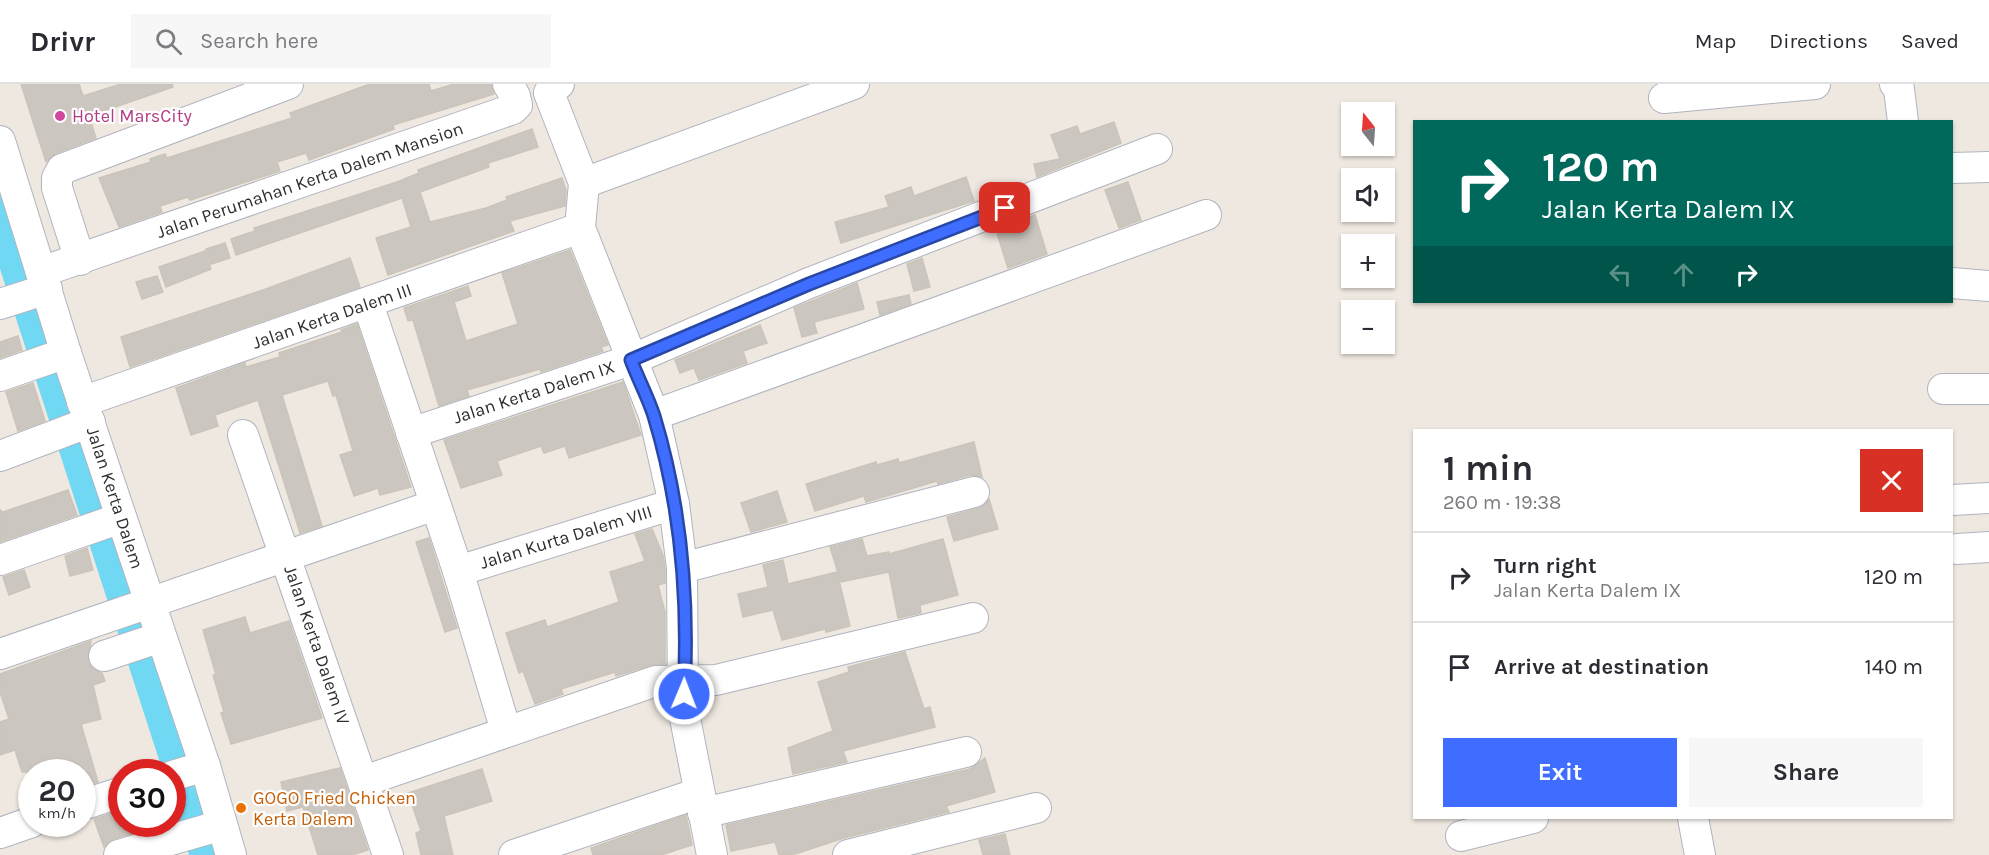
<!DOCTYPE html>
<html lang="en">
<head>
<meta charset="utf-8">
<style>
	body { margin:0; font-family:Karla,sans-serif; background:#f7f7f7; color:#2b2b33; height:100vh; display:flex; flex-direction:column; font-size:22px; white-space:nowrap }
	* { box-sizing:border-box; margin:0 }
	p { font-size:20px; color:#7c7c81 }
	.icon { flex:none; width:33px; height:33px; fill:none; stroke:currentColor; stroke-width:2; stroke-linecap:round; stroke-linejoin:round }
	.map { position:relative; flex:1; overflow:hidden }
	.sheet { position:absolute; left:1413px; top:345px; width:540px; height:390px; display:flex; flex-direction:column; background:#fff; border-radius:0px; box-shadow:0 2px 4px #0004 }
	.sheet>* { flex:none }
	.hud { position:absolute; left:1413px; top:36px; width:540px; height:183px; border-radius:0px; box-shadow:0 2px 4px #0004; background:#00695c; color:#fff; overflow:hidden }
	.needle { width:39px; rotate:343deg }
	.controls { position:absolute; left:1341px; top:18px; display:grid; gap:12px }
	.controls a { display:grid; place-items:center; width:54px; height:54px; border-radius:0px; background:#fff; box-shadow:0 2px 4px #0004; font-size:30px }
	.speed { position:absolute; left:18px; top:675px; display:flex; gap:12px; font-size:30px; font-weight:700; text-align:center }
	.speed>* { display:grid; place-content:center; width:78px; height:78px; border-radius:50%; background:#fff; box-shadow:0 2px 4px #0004; line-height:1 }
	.speed small { font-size:15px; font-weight:400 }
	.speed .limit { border:9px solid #d22; background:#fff; color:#111 }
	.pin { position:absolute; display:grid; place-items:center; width:51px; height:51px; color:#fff; margin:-26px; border-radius:12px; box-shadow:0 3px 9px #0006 }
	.me { position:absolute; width:66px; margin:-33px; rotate:1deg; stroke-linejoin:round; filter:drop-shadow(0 0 4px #0008) }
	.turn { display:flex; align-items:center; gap:21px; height:126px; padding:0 30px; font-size:27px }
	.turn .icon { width:78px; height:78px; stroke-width:2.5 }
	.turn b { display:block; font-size:42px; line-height:51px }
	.lanes { display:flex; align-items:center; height:57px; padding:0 30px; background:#0003; justify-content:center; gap:30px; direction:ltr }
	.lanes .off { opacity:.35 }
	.round { display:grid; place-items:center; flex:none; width:63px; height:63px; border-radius:0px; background:#f7f7f7 }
	.head { display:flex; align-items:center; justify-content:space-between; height:102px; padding:0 30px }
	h1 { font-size:36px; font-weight:700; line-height:45px }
	.action { display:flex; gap:12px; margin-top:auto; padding:12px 30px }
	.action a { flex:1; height:69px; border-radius:0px; background:#3e6dff; color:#fff; font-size:24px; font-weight:700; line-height:69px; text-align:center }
	.action a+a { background:#f7f7f7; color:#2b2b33 }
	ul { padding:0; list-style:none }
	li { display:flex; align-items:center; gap:18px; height:90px; padding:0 30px; border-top:2px solid #e1e1e2 }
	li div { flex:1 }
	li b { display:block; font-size:22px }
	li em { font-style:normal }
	header { display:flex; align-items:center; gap:36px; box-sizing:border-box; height:84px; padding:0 30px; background:#fff; border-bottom:2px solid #e1e1e2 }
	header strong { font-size:28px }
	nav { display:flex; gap:33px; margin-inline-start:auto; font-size:21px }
	.search { width:420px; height:54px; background:#f7f7f7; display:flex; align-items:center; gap:15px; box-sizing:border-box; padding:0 21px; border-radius:0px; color:#7c7c81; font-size:22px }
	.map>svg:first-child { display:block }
	.water { fill:#71d8f4 }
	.building { fill:#cbc6bf; stroke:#cbc4b9; stroke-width:1.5 }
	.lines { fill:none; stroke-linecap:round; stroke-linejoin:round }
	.minor-casing { stroke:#b0b4be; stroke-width:32 }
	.minor { stroke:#fff; stroke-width:30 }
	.route-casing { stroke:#2847a6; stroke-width:15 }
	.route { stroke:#3e6dff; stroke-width:10 }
	.hotel-dot { fill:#d1479c; stroke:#fff; stroke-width:2 }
	.food-dot { fill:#e8710a; stroke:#fff; stroke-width:2 }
	.labels { text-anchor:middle; stroke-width:4.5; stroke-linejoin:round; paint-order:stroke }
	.hotel-label { font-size:18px; fill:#b23c85; stroke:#fff; text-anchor:start }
	.street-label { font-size:18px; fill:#2e2e2e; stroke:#fff }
	.food-label { font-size:18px; fill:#c56008; stroke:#fff; text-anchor:start }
</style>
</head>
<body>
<header>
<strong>Drivr</strong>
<div class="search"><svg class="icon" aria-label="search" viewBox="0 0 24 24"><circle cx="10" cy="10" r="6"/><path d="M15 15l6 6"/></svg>Search here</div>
<nav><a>Map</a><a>Directions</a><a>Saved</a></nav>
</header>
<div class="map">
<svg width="1989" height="771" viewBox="0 0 1989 771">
	<rect width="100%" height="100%" fill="#efe8e0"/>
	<!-- water -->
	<path class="water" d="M0,93l183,572 36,106h-30l-16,-53 -1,-30h-9l-163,-503z"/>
	<!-- building -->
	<g class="building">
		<path d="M21,0h58l4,12 38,-12h51l1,3 -84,29 7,22 -40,15 -10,9z"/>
		<path d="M370,0h59l2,7 23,-7h37l3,10 -101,31 1,4 -85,31 -3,-7 -29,9 3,9 -90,29 -2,-3 -28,9 2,6 -43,15 -20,-49 52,-16 -1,-3 15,-5 2,4 125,-40 -2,-5z"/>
		<path d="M1114,38l7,21 -84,34 -3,-13 26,-5 -9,-24 26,-9 3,8z"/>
		<path d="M532,45l6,18 -50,16 1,4 -69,25 10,30 56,-14 21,-8 -1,-3 56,-19 4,12 -1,16 -55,15 4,10 -126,44 -12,-37 35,-11 -9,-29 -166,57 -5,-16 24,-8 -1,-3 143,-46 22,-9 -1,-3z"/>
		<path d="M966,93l8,24 -133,42 -6,-21 54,-15 -4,-11 26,-9 3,9z"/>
		<path d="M1128,98l13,38 -22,8 -14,-38z"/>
		<path d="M1035,131l12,39 -39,14 -12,-38z"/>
		<path d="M225,159l5,15 -19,6 -5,-15z"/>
		<path d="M570,166l38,95 -7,2 2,4 -62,21 -1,-3 -73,21 2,6 -30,10 -26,-86 -5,1 -4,-13 64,-22 3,10 -17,6 12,39 52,-17 -16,-51z"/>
		<path d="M205,167l6,18 -45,18 -7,-20z"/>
		<path d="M350,174l10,29 -230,80 -9,-30 142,-47z"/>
		<path d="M922,174l8,29 -16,4 -7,-27z"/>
		<path d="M157,192l6,16 -21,7 -6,-17z"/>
		<path d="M857,199l7,26 -50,13 3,11 -15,4 -8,-29z"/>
		<path d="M909,211l2,9 -31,11 -3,-13z"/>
		<path d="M357,240l54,163 -31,8 -2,-7 -24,8 -14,-41 13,-4 -17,-56 -3,1 -5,-15 -46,14 40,131 -22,7 -42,-133 -43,15 3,11 -27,9 -15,-47 69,-25 1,4 34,-10 -1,-4 63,-21 -1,-2z"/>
		<path d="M760,241l7,18 -24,8 4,12 -48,17 -5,-12 -14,5 -5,-13z"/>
		<path d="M18,252l4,14 -22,8v-16z"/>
		<path d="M623,298l18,53 -72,23 -4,-12 -21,7 -3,-7 -44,15 5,14 -41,13 -17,-48z"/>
		<path d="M33,299l12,38 -27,10 -12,-39z"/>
		<path d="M974,358l8,35 -12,-2 -32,9 -1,-3 -71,21 -2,-6 -49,15 -9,-27 70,-22 1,3 21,-6 1,4z"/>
		<path d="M68,406l9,25 -77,27v-32l3,2z"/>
		<path d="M777,407l10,31 -36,10 -10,-29z"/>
		<path d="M989,415l9,30 -44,12 -7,-24 32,-9z"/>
		<path d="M652,445l11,26 2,14v14l-7,2 7,27v52l-14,1 -35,11 -1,-4 -54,17 2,5 -28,10 -12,-33 -4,2 -13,-40 39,-13 2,7 72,-25 -9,-30 35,-11 -10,-27z"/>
		<path d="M429,454l28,90 -12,4 -29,-90z"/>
		<path d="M862,455l5,17 22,-4v2l54,-15 15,56 -38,10 1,8 -23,5 -9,-46 -48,10 -11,-35z"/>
		<path d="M87,464l6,22 -23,6 -5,-20z"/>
		<path d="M783,476l5,24 49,-12 13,54 -24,6 -1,-3 -43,11 -9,-30 -30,7 -5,-23 30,-7 -5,-22z"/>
		<path d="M24,486l6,17 -21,8 -6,-18z"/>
		<path d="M245,533l5,16 39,-12 33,97 -91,26 -10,-31 3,-1 -11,-37h3l-13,-45z"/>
		<path d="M91,557l-3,21 5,7 9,4 3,8 -12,4 8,34 -20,5 17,58 -16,5v-15h-60l-7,-22 -15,5v-33l9,-3 -9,-27v-18z"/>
		<path d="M905,568l19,57 6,-2 5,20 -92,24 4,11 -54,12 -5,-26 45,-17 -15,-49 31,-10 -1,-5z"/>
		<path d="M985,674l10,34 -49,14 3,6 -105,26 -52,17h-13l-4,-13 -44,9 -5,-26 244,-56z"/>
		<path d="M340,684l28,82 -16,5h-34l-15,-48 -16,4 -6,-29z"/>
		<path d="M482,685l10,32 -48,15 9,39h-32l-5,-22 5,-2 -13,-38z"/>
		<path d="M122,726v14h5l4,10 -17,5 -10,8 -10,-28z"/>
		<path d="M686,731l6,30 -31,10h-68l-2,-7z"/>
		<path d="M1005,750l5,21h-27l-4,-15z"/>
	</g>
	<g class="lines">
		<!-- minor casing -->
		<g class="minor-casing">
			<g id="minor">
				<path d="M559,0l-7,3 -3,6 35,90 -4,45 74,187 20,89 8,64 1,140 29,147"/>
				<path d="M1895,0l4,5 4,33"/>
				<path d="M1664,14l151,-14"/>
				<path d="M0,57l66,212 139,413 26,89"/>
				<path d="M1952,84l37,-1"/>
				<path d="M584,99l270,-99"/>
				<path d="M80,176l-23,-72v-10l5,-9 226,-85"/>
				<path d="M41,188l472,-163 4,-4 -2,-9 -7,-12"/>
				<path d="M1952,199l37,3"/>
				<path d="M0,220l47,-15"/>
				<path d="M368,220l90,267 48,160"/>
				<path d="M0,292l66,-23"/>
				<path d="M1943,305h46"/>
				<path d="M82,318l498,-174"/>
				<path d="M654,331l552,-200"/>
				<path d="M411,349l220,-73 178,-77 348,-134"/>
				<path d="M243,351l145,420"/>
				<path d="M0,372l90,-34"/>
				<path d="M1952,416l37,-2"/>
				<path d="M1957,465l32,-2"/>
				<path d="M0,476l121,-42"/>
				<path d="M682,484l292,-76"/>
				<path d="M458,487l216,-67"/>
				<path d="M0,570l435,-149"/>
				<path d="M104,572l57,-19"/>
				<path d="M172,692l33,-10"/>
				<path d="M364,697l292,-100 60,-1 257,-62"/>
				<path d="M82,721l40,-13"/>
				<path d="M703,729l263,-61"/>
				<path d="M1693,734l7,37"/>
				<path d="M0,749l32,-11"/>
				<path d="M1461,752l72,-18"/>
				<path d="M119,771l103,-30"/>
				<path d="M514,771l185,-62"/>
				<path d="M848,771l188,-47"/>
			</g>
		</g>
		<!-- minor -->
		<use href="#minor" class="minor"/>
	</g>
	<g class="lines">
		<!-- route casing -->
		<g class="route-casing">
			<path id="route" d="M684,610c5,-93 -3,-189 -30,-278 -6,-19 -16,-37 -23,-56l178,-76 196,-76"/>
		</g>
		<!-- route -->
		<use href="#route" class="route"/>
	</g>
	<!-- markers -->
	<circle class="hotel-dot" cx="60" cy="32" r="6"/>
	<circle class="food-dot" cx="241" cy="724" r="6"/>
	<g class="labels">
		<!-- hotel labels -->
		<g class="hotel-label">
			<text x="72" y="38">Hotel MarsCity</text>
		</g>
		<!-- street labels -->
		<g class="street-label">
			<text transform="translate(310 96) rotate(-19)" y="6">Jalan Perumahan Kerta Dalem Mansion</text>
			<text transform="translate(332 232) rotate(-19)" y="6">Jalan Kerta Dalem III</text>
			<text transform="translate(534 308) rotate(-18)" y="6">Jalan Kerta Dalem IX</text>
			<text transform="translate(115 414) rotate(72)" y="6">Jalan Kerta Dalem</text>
			<text transform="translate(566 453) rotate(-17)" y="6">Jalan Kurta Dalem VIII</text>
			<text transform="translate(317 561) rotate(71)" y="6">Jalan Kerta Dalem IV</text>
		</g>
		<!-- food labels -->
		<g class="food-label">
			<text x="253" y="720">GOGO Fried Chicken<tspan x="253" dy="21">Kerta Dalem</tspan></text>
		</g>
	</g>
</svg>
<div class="controls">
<a><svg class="needle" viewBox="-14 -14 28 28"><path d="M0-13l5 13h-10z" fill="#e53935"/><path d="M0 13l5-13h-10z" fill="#7c7c81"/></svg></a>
<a><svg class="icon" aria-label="sound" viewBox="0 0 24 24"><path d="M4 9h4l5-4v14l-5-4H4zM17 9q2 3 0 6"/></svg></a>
<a>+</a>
<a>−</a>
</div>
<div class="speed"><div>20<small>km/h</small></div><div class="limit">30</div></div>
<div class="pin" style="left:1005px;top:124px;background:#d93025"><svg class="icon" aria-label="arrive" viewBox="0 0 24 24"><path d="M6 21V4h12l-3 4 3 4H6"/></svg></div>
<svg class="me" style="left:684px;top:610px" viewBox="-20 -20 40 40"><circle r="17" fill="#3e6dff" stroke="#fff" stroke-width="3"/><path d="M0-11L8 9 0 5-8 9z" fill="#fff"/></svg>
<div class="hud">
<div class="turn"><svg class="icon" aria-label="right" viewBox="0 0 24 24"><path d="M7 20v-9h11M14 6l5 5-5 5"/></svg><div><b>120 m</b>Jalan Kerta Dalem IX</div></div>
<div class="lanes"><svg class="icon off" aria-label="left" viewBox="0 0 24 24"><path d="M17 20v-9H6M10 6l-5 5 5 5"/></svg><svg class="icon off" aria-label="ahead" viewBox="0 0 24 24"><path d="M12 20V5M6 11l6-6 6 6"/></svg><svg class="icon" aria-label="right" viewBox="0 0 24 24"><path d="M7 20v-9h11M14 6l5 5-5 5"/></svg></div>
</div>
<section class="sheet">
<div class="head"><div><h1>1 min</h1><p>260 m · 19:38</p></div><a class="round" style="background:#d93025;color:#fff"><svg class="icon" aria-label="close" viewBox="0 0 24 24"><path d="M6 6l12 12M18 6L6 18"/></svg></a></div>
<ul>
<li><svg class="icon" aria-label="right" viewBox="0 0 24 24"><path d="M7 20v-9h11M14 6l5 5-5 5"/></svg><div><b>Turn right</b><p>Jalan Kerta Dalem IX</p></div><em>120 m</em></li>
<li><svg class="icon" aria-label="arrive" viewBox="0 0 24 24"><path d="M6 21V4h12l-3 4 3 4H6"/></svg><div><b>Arrive at destination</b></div><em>140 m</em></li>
</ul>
<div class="action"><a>Exit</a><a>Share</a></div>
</section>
</div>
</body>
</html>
